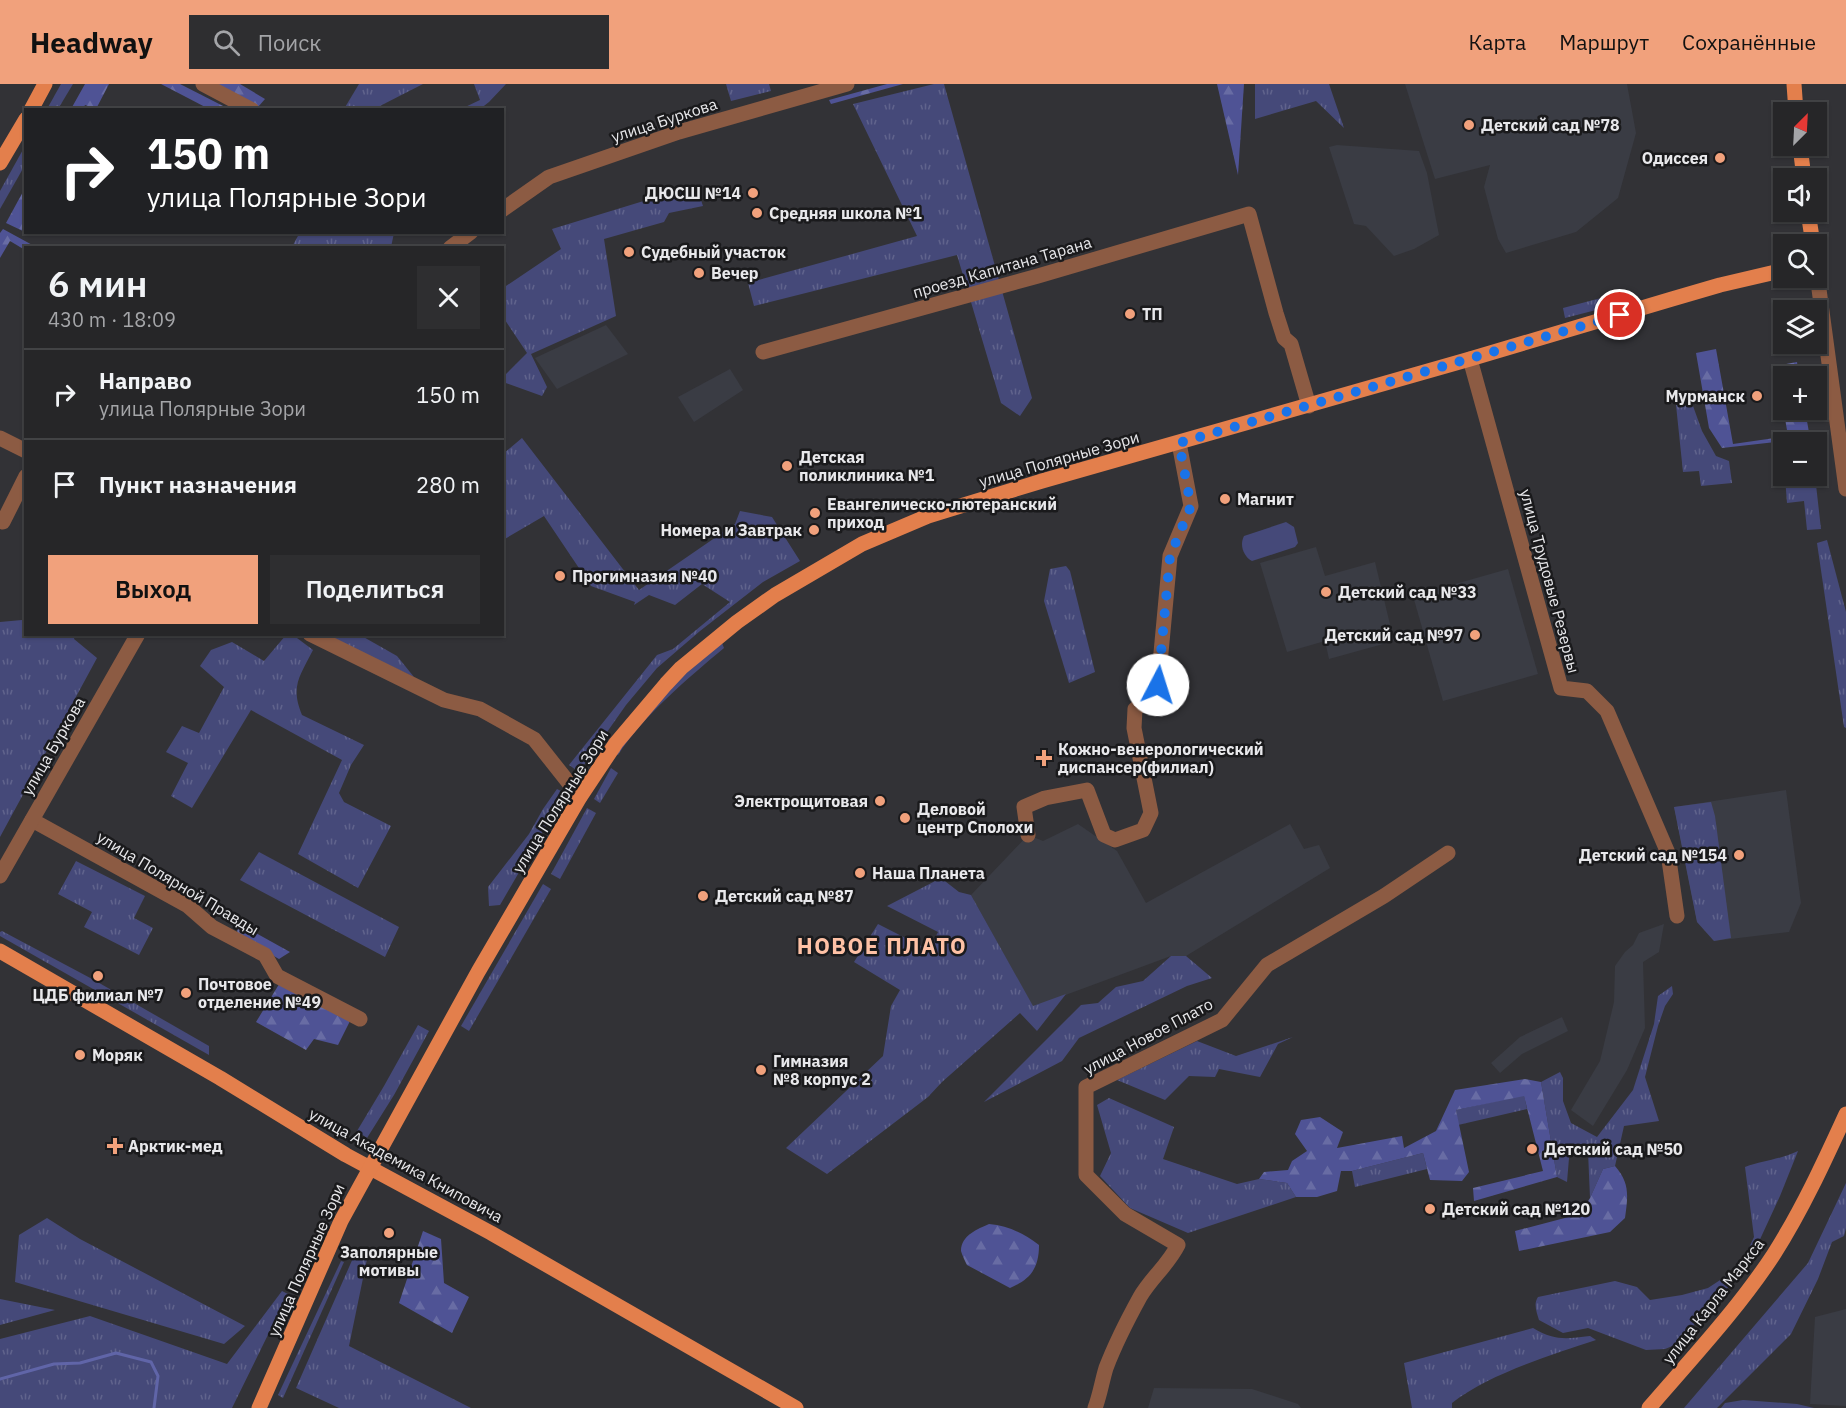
<!DOCTYPE html>
<html lang="ru">
<head>
<meta charset="utf-8">
<style>
	body { margin:0; font-family:"IBM Plex Sans",sans-serif; background:#2e2e30; color:#f1f3f6; height:100vh; display:flex; flex-direction:column; font-size:22px; white-space:nowrap }
	* { box-sizing:border-box; margin:0 }
	p { font-size:20px; color:#a4a5a8 }
	.icon { flex:none; width:33px; height:33px; fill:none; stroke:currentColor; stroke-width:2; stroke-linecap:round; stroke-linejoin:round }
	.map { position:relative; flex:1; overflow:hidden }
	.sheet { position:absolute; left:24px; top:162px; width:480px; height:390px; display:flex; flex-direction:column; background:#262628; border-radius:0px; box-shadow:0 2px 4px #0004,0 0 0 2px #424345 }
	.sheet>* { flex:none }
	.top-card { position:absolute; left:24px; top:24px; width:480px; height:126px; border-radius:0px; box-shadow:0 2px 4px #0004,0 0 0 2px #424345; background:#202124; color:#fff; overflow:hidden }
	.needle { width:39px; rotate:24deg }
	.fabs { position:absolute; left:1773px; top:18px; display:grid; gap:12px }
	.fabs a { display:grid; place-items:center; width:54px; height:54px; border-radius:0px; background:#262628; box-shadow:0 2px 4px #0004,0 0 0 2px #424345; font-size:30px }
	.pin { position:absolute; display:grid; place-items:center; width:51px; height:51px; color:#fff; margin:-26px; border:3px solid #fff; border-radius:50%; box-shadow:0 2px 6px #0007 }
	.me { position:absolute; width:66px; margin:-33px; rotate:5deg; stroke-linejoin:round; filter:drop-shadow(0 0 4px #0008) }
	.turn { display:flex; align-items:center; gap:21px; height:126px; padding:0 24px; font-size:27px }
	.turn .icon { width:78px; height:78px; stroke-width:2.5 }
	.turn b { display:block; font-size:42px; line-height:51px }
	.round { display:grid; place-items:center; flex:none; width:63px; height:63px; border-radius:0px; background:#2e2e30 }
	.headline { display:flex; align-items:center; justify-content:space-between; height:102px; padding:0 24px }
	h1 { font-size:36px; font-weight:600; line-height:45px }
	.primary-button { display:flex; gap:12px; margin-top:auto; padding:12px 24px }
	.primary-button a { flex:1; height:69px; border-radius:0px; background:#f1a17c; color:#111; font-size:24px; font-weight:600; line-height:69px; text-align:center }
	.primary-button a+a { background:#2e2e30; color:#f1f3f6 }
	ul { padding:0; list-style:none }
	li { display:flex; align-items:center; gap:18px; height:90px; padding:0 24px; border-top:2px solid #424345 }
	li div { flex:1 }
	li b { display:block; font-size:22px }
	li em { font-style:normal }
	header { display:flex; align-items:center; gap:36px; box-sizing:border-box; height:84px; padding:0 30px; background:#f1a17c; color:#111 }
	header strong { font-size:28px }
	nav { display:flex; gap:33px; margin-inline-start:auto; font-size:21px }
	.search { width:420px; height:54px; background:#2e2e30; display:flex; align-items:center; gap:15px; box-sizing:border-box; padding:0 21px; border-radius:0px; color:#a4a5a8; font-size:22px }
	.map>svg:first-child { display:block }
	.built { fill:#3a3c44 }
	.grass { fill:url(#grass-tufts) }
	.forest { fill:url(#forest-firs) }
	.pitch { fill:#454979 }
	.lines { fill:none; stroke-linecap:round; stroke-linejoin:round }
	.stream { stroke:#6065a8; stroke-width:3 }
	.minor { stroke:#8c5b43; stroke-width:15 }
	.major { stroke:#e37f4c; stroke-width:15 }
	.route { stroke:#1a73e8; stroke-width:10; stroke-dasharray:0 18 }
	.poi-dot { fill:#f1a17c; stroke:#1a1a1c; stroke-width:2 }
	.labels { text-anchor:middle; stroke-width:5; stroke-linejoin:round; paint-order:stroke }
	.street-label { font-size:16px; fill:#e8e8eb; stroke:#1a1a1c }
	.poi-label { font-size:16px; font-weight:bold; fill:#e8e8eb; stroke:#1a1a1c; text-anchor:start }
	.district-label { font-size:22px; font-weight:bold; letter-spacing:1.5px; fill:#fec1a5; stroke:#1a1a1c }
</style>
</head>
<body>
<header>
<strong>Headway</strong>
<div class="search"><svg class="icon" aria-label="search" viewBox="0 0 24 24"><circle cx="10" cy="10" r="6"/><path d="M15 15l6 6"/></svg>Поиск</div>
<nav><a>Карта</a><a>Маршрут</a><a>Сохранённые</a></nav>
</header>
<div class="map">
<svg width="1846" height="1324" viewBox="0 0 1846 1324">
	<defs>
		<pattern id="grass-tufts" width="24" height="20" patternUnits="userSpaceOnUse" patternTransform="scale(1.5)"><rect width="24" height="20" fill="#454979"/><path d="M3 7l-1-3M5 7V3M7 7l1-3M15 17l-1-3M17 17v-4M19 17l1-3" fill="none" stroke="#60638c"/></pattern>
		<pattern id="forest-firs" width="22" height="20" patternUnits="userSpaceOnUse" patternTransform="scale(1.5)"><rect width="22" height="20" fill="#4f5395"/><path d="M5 1l3.5 6h-7zM16 11l3.5 6h-7z" fill="#686ca4"/></pattern>
	</defs>
	<rect width="100%" height="100%" fill="#323236"/>
	<!-- built -->
	<g class="built">
		<path d="M1405,0h222l9,49 -18,65 -42,34 -70,21 -8,-14 -14,-52 6,-22 -55,14z"/>
		<path d="M1337,61l82,6 8,22 12,62 -25,14 -20,7 -28,-30 -12,-2 -25,-77z"/>
		<path d="M606,241l22,29 -71,35 -22,-31z"/>
		<path d="M730,285l13,21 -49,32 -16,-25z"/>
		<path d="M1316,463l9,29 50,-14 19,79 -65,18 -4,-18 -38,11 -27,-89z"/>
		<path d="M1508,485l30,105 -95,27 -30,-105z"/>
		<path d="M1786,706l15,113 -12,29 -75,9 -17,-19 -23,-115z"/>
		<path d="M1078,740l39,27 29,52 144,-79 14,25 15,-4 11,23 -144,88h-15l-138,51 -62,-112 57,-60 15,6z"/>
		<path d="M1664,840l-5,28 -16,10 2,66 -18,42 -34,56 -22,-16 29,-49 14,-59 1,-36 10,-14 8,-7 6,-12z"/>
		<path d="M1562,933l6,14 -46,23 -22,19 -9,-10 29,-26z"/>
		<path d="M1846,1225v97l-36,-2 5,-87z"/>
		<path d="M1154,1304l98,1 46,15 3,4h-153z"/>
	</g>
	<!-- grass -->
	<g class="grass">
		<path d="M61,0h12l-15,25h-11z"/>
		<path d="M359,0h64l-49,25h-30z"/>
		<path d="M474,0h32l-17,18 -9,7h-19l19,-9z"/>
		<path d="M726,0h43l2,7 -40,10z"/>
		<path d="M934,0h10l88,314 -12,18 -19,-13 -44,-148 -203,51 -6,-23 169,-47 -64,-132z"/>
		<path d="M1255,0h74l15,44 -28,-27 -61,18z"/>
		<path d="M25,62v19l-25,44v-18z"/>
		<path d="M696,101l7,21 -34,7 -5,9 -60,17 12,77 -85,38 16,33 -5,9 -39,-14v-5l24,-24 -24,-36v-29l58,-39 -9,-20z"/>
		<path d="M314,149v-1l80,1 -3,14h-99l7,-13z"/>
		<path d="M1601,214l2,4 -3,7 -35,9 -2,-10z"/>
		<path d="M1676,321l17,1 9,25 14,25 13,5 3,22 -31,3 -2,-15 -16,1z"/>
		<path d="M522,354l117,152 96,-66 5,-13 32,6 28,44 -37,21 -63,49 -43,37 -31,37 -47,67 -10,-7 88,-110 16,-6 57,-47 -28,-18 -27,21 -26,-10 -15,10 1,-3 -44,-16 -47,-70 -41,24v-86z"/>
		<path d="M1795,392h20l6,53 -14,1 -3,-29 -17,2 -2,-26z"/>
		<path d="M1827,456l19,72v116l-2,-1 -27,-184z"/>
		<path d="M1066,482l4,5 25,101 -26,11 -25,-82 6,-32z"/>
		<path d="M25,530l1,20 49,1 -1,4 23,19 -97,179v-215l22,-2z"/>
		<path d="M286,551h7l20,15c-13,26 -23,36 -11,65l62,30 -13,20 -12,28 5,9 47,24 -33,62 -60,-34 44,-94 -91,-50 -59,98 -21,-12 17,-33 -22,-11 16,-26 17,7 25,-46 -24,-21 11,-16 21,-8 32,19z"/>
		<path d="M325,551h35l37,21 17,21z"/>
		<path d="M720,554l4,10c-36,30 -81,68 -106,107l-5,-2 10,-17z"/>
		<path d="M611,684l7,5 -18,30 -6,-4z"/>
		<path d="M557,705l8,4 -65,112 -11,1 -1,-19 41,-53 14,-25z"/>
		<path d="M1711,718l4,14 16,122 -17,3 -17,-19 -23,-115z"/>
		<path d="M587,724l9,5 -36,66 -9,-5z"/>
		<path d="M259,768l140,75 -14,30 -145,-77z"/>
		<path d="M76,777l69,35 -11,22 19,10 -14,27 -55,-28 8,-15 -34,-18z"/>
		<path d="M941,794l18,14 12,3 62,111 33,-12 -29,37 -17,-18 -78,69 -14,15 -101,77 -41,-26 97,-92 8,-50 9,-16 -46,-28 24,-38 51,26 9,-18 -51,-26z"/>
		<path d="M543,800l8,5 -82,142 -8,-5z"/>
		<path d="M2,847l92,49 115,66v9l-209,-119v-4z"/>
		<path d="M1171,872h15l26,22 -25,8 -108,52 -17,23 -78,41 97,-97 17,-2 18,-16 27,-6z"/>
		<path d="M1672,902l1,8 -8,12 -7,20 -13,51 14,44 -35,5 -9,40 -12,3 -13,29 -2,-47 -18,-5 -3,36 -10,-5 -16,-95 19,-10 3,6v23l8,22 26,14 36,-47 21,-66 4,-28z"/>
		<path d="M418,941l11,6 -35,64 -27,43 -10,-7 27,-45z"/>
		<path d="M1293,953l-15,7 -18,33 -41,-8 -4,8 -26,-1 -24,24 -48,-20 80,-39 39,15z"/>
		<path d="M1524,1011l3,14 -69,16 -2,-15z"/>
		<path d="M1109,1014l65,29 -11,32 74,25 22,-5 28,4 9,14 -108,36 -58,-25 -30,-32 11,-23 -14,-48z"/>
		<path d="M1798,1067l-18,45 -30,65 -28,34 -47,50 -10,4 -19,1 -58,-22 -25,5 -24,-13c-2,-7 -6,-16 -1,-23l77,-16 22,6 13,13 32,-5 26,-7 32,-21 14,-30 -9,-70c19,-7 34,-7 53,-16z"/>
		<path d="M1423,1069l4,16 -72,18 -3,-16z"/>
		<path d="M1846,1099v45l-2,8 -12,6 -14,37 -27,55 -74,74h-33l124,-145z"/>
		<path d="M47,1134l33,21 165,87 -21,18 -209,-62 4,-47z"/>
		<path d="M357,1165l11,5 -19,92 122,62h-132l-43,-20z"/>
		<path d="M341,1177l3,1 -61,136 -5,-3z"/>
		<path d="M282,1207l6,3 -56,114h-232v-69l90,-23 137,48z"/>
		<path d="M0,1215l55,11 -55,15z"/>
		<path d="M1533,1244c22,13 33,11 57,8l6,4c-45,15 -107,34 -144,63v5h-40l-8,-45z"/>
		<path d="M1743,1316l54,4 17,4h-93l4,-5z"/>
	</g>
	<!-- forest -->
	<g class="forest">
		<path d="M85,0h24l-13,25 -11,-4 -2,4h-12z"/>
		<path d="M161,0h19l47,24 -1,1h-17z"/>
		<path d="M216,0h24l25,15 -7,8z"/>
		<path d="M887,0h16l-72,20 -2,-4z"/>
		<path d="M1217,0h27l-6,91z"/>
		<path d="M25,104v44l-19,-9z"/>
		<path d="M3,145l33,18 -10,1 -1,2 -15,-9 -10,17v-25z"/>
		<path d="M1716,265l17,95 55,-8 -12,-70 21,-4 2,14h-15v34h21l5,28 -88,10 -13,-20 -13,-75z"/>
		<path d="M238,839l52,29 -11,7 -42,-24z"/>
		<path d="M281,897l69,40 -12,24 -24,-6 -8,11 -50,-28z"/>
		<path d="M1525,995l16,3 16,95 -83,24 -1,-13 70,-17 -19,-75 -68,14 13,62 -7,9 -32,-1 -7,-27 -71,18h-11l-4,20 -20,6h-21l-9,-14 -28,-4 5,-7 24,-2 4,-9 15,-10 -12,-17 6,-14 19,-3 23,15 -6,16 65,-12 2,12 32,-17 19,-41z"/>
		<path d="M1615,1082c15,17 13,30 10,52l-15,14 -91,19 -4,-20 65,-17 10,-16 13,-29z"/>
		<path d="M989,1140c20,2 34,9 50,21 0,23 -8,34 -29,43l-43,-23c-2,-4 -5,-10 -6,-14 0,-16 17,-22 28,-27z"/>
		<path d="M423,1147l18,8 3,44 25,14 -17,36 -53,-30z"/>
	</g>
	<!-- pitch -->
	<path class="pitch" d="M1286,438l8,5 4,16 -3,4 -43,14c-8,-4 -13,-16 -8,-25z"/>
	<g class="lines">
		<!-- stream -->
		<path class="stream" d="M0,1295l54,-15 26,-1 36,-10 35,9 7,14 -4,32"/>
		<!-- minor -->
		<g class="minor">
			<path d="M203,0l49,26"/>
			<path d="M502,126l47,-33 130,-45 168,-48"/>
			<path d="M450,164l21,-16"/>
			<path d="M1816,183l30,222"/>
			<path d="M763,268l275,-76 211,-62 27,99 8,25 7,6 18,62"/>
			<path d="M1470,275l91,329 26,3 20,20 61,142 9,63"/>
			<path d="M0,354l26,13"/>
			<path d="M3,438l23,-46"/>
			<path d="M310,550l134,66 36,9 54,30 46,58"/>
			<path d="M32,736l156,86 24,21 53,28 12,21 83,43"/>
			<path d="M1028,751l-4,-28 21,-9 42,-8 17,45 11,5 28,-10 8,-17 -17,-85 1,-19 17,-11 6,-13 12,-129 21,-50 -12,-63"/>
			<path d="M0,792l138,-242"/>
			<path d="M1095,1324c5,-13 7,-27 11,-40 8,-21 23,-51 34,-71 11,-19 28,-32 38,-52l-53,-31 -39,-39v-88l136,-67 45,-55 117,-69 64,-43"/>
		</g>
		<!-- major -->
		<g class="major">
			<path d="M1794,0l2,28"/>
			<path d="M31,26l14,-26"/>
			<path d="M1800,62l4,32"/>
			<path d="M0,79l26,-44"/>
			<path d="M1808,128l5,32"/>
			<path d="M0,867l220,127 126,77 145,78 305,175"/>
			<path d="M259,1324l82,-187 137,-249 102,-175 36,-54 50,-59 15,-16 56,-46 38,-27 87,-51 66,-28 114,-35 428,-122 202,-60 48,-14 64,-15"/>
			<path d="M1649,1324c43,-50 89,-99 125,-154 28,-44 50,-92 72,-140"/>
		</g>
	</g>
	<g class="lines">
		<!-- route -->
		<path class="route" d="M1158,601l12,-129 21,-50 -12,-63 441,-128"/>
	</g>
	<!-- markers -->
	<g class="poi-dot">
		<circle cx="1469" cy="41" r="6"/>
		<circle cx="1720" cy="74" r="6"/>
		<circle cx="753" cy="109" r="6"/>
		<circle cx="757" cy="129" r="6"/>
		<circle cx="629" cy="168" r="6"/>
		<circle cx="699" cy="189" r="6"/>
		<circle cx="1130" cy="230" r="6"/>
		<circle cx="1757" cy="312" r="6"/>
		<circle cx="787" cy="382" r="6"/>
		<circle cx="1225" cy="415" r="6"/>
		<circle cx="815" cy="429" r="6"/>
		<circle cx="814" cy="446" r="6"/>
		<circle cx="560" cy="492" r="6"/>
		<circle cx="1326" cy="508" r="6"/>
		<circle cx="1475" cy="551" r="6"/>
		<path d="M1041 665h6v6h6v6h-6v6h-6v-6h-6v-6h6z"/>
		<circle cx="880" cy="717" r="6"/>
		<circle cx="905" cy="734" r="6"/>
		<circle cx="1739" cy="771" r="6"/>
		<circle cx="860" cy="789" r="6"/>
		<circle cx="703" cy="812" r="6"/>
		<circle cx="98" cy="892" r="6"/>
		<circle cx="186" cy="909" r="6"/>
		<circle cx="80" cy="971" r="6"/>
		<circle cx="761" cy="986" r="6"/>
		<path d="M112 1053h6v6h6v6h-6v6h-6v-6h-6v-6h6z"/>
		<circle cx="1532" cy="1065" r="6"/>
		<circle cx="1430" cy="1125" r="6"/>
		<circle cx="389" cy="1149" r="6"/>
	</g>
	<g class="labels">
		<!-- street labels -->
		<g class="street-label">
			<text transform="translate(664 36) rotate(-18)" y="6">улица Буркова</text>
			<text transform="translate(1002 183) rotate(-16)" y="6">проезд Капитана Тарана</text>
			<text transform="translate(1059 375) rotate(-16)" y="6">улица Полярные Зори</text>
			<text transform="translate(1550 497) rotate(75)" y="6">улица Трудовые Резервы</text>
			<text transform="translate(53 662) rotate(-60)" y="6">улица Буркова</text>
			<text transform="translate(560 717) rotate(-58)" y="6">улица Полярные Зори</text>
			<text transform="translate(178 799) rotate(31)" y="6">улица Полярной Правды</text>
			<text transform="translate(1148 952) rotate(-28)" y="6">улица Новое Плато</text>
			<text transform="translate(406 1081) rotate(29)" y="6">улица Академика Книповича</text>
			<text transform="translate(306 1176) rotate(-66)" y="6">улица Полярные Зори</text>
			<text transform="translate(1713 1217) rotate(-52)" y="6">улица Карла Маркса</text>
		</g>
		<!-- poi labels -->
		<g class="poi-label">
			<text x="1481" y="47">Детский сад №78</text>
			<text x="1708" y="80" text-anchor="end">Одиссея</text>
			<text x="741" y="115" text-anchor="end">ДЮСШ №14</text>
			<text x="769" y="135">Средняя школа №1</text>
			<text x="641" y="174">Судебный участок</text>
			<text x="711" y="195">Вечер</text>
			<text x="1142" y="236">ТП</text>
			<text x="1745" y="318" text-anchor="end">Мурманск</text>
			<text x="799" y="379">Детская<tspan x="799" dy="18">поликлиника №1</tspan></text>
			<text x="1237" y="421">Магнит</text>
			<text x="827" y="426">Евангелическо-лютеранский<tspan x="827" dy="18">приход</tspan></text>
			<text x="802" y="452" text-anchor="end">Номера и Завтрак</text>
			<text x="572" y="498">Прогимназия №40</text>
			<text x="1338" y="514">Детский сад №33</text>
			<text x="1463" y="557" text-anchor="end">Детский сад №97</text>
			<text x="1058" y="671">Кожно-венерологический<tspan x="1058" dy="18">диспансер(филиал)</tspan></text>
			<text x="868" y="723" text-anchor="end">Электрощитовая</text>
			<text x="917" y="731">Деловой<tspan x="917" dy="18">центр Сполохи</tspan></text>
			<text x="1727" y="777" text-anchor="end">Детский сад №154</text>
			<text x="872" y="795">Наша Планета</text>
			<text x="715" y="818">Детский сад №87</text>
			<text x="198" y="906">Почтовое<tspan x="198" dy="18">отделение №49</tspan></text>
			<text x="98" y="917" text-anchor="middle">ЦДБ филиал №7</text>
			<text x="92" y="977">Моряк</text>
			<text x="773" y="983">Гимназия<tspan x="773" dy="18">№8 корпус 2</tspan></text>
			<text x="128" y="1068">Арктик-мед</text>
			<text x="1544" y="1071">Детский сад №50</text>
			<text x="1442" y="1131">Детский сад №120</text>
			<text x="389" y="1174" text-anchor="middle">Заполярные<tspan x="389" dy="18">мотивы</tspan></text>
		</g>
		<!-- district labels -->
		<g class="district-label">
			<text x="882" y="870">НОВОЕ ПЛАТО</text>
		</g>
	</g>
</svg>
<div class="fabs">
<a><svg class="needle" viewBox="-14 -14 28 28"><path d="M0-13l5 13h-10z" fill="#e53935"/><path d="M0 13l5-13h-10z" fill="#a4a5a8"/></svg></a>
<a><svg class="icon" aria-label="sound" viewBox="0 0 24 24"><path d="M4 9h4l5-4v14l-5-4H4zM17 9q2 3 0 6"/></svg></a>
<a><svg class="icon" aria-label="search" viewBox="0 0 24 24"><circle cx="10" cy="10" r="6"/><path d="M15 15l6 6"/></svg></a>
<a><svg class="icon" aria-label="layers" viewBox="0 0 24 24"><path d="M12 4l9 5-9 5-9-5zM3 14l9 5 9-5"/></svg></a>
<a>+</a>
<a>−</a>
</div>
<div class="pin" style="left:1620px;top:231px;background:#d93025"><svg class="icon" aria-label="arrive" viewBox="0 0 24 24"><path d="M6 21V4h12l-3 4 3 4H6"/></svg></div>
<svg class="me" style="left:1158px;top:601px" viewBox="-20 -20 40 40"><circle r="19" fill="#fff"/><path d="M0-13L10 11 0 6-10 11z" fill="#1a73e8"/></svg>
<div class="top-card">
<div class="turn"><svg class="icon" aria-label="right" viewBox="0 0 24 24"><path d="M7 20v-9h11M14 6l5 5-5 5"/></svg><div><b>150 m</b>улица Полярные Зори</div></div>
</div>
<section class="sheet">
<div class="headline"><div><h1>6 мин</h1><p>430 m · 18:09</p></div><a class="round"><svg class="icon" aria-label="close" viewBox="0 0 24 24"><path d="M6 6l12 12M18 6L6 18"/></svg></a></div>
<ul>
<li><svg class="icon" aria-label="right" viewBox="0 0 24 24"><path d="M7 20v-9h11M14 6l5 5-5 5"/></svg><div><b>Направо</b><p>улица Полярные Зори</p></div><em>150 m</em></li>
<li><svg class="icon" aria-label="arrive" viewBox="0 0 24 24"><path d="M6 21V4h12l-3 4 3 4H6"/></svg><div><b>Пункт назначения</b></div><em>280 m</em></li>
</ul>
<div class="primary-button"><a>Выход</a><a>Поделиться</a></div>
</section>
</div>
</body>
</html>
